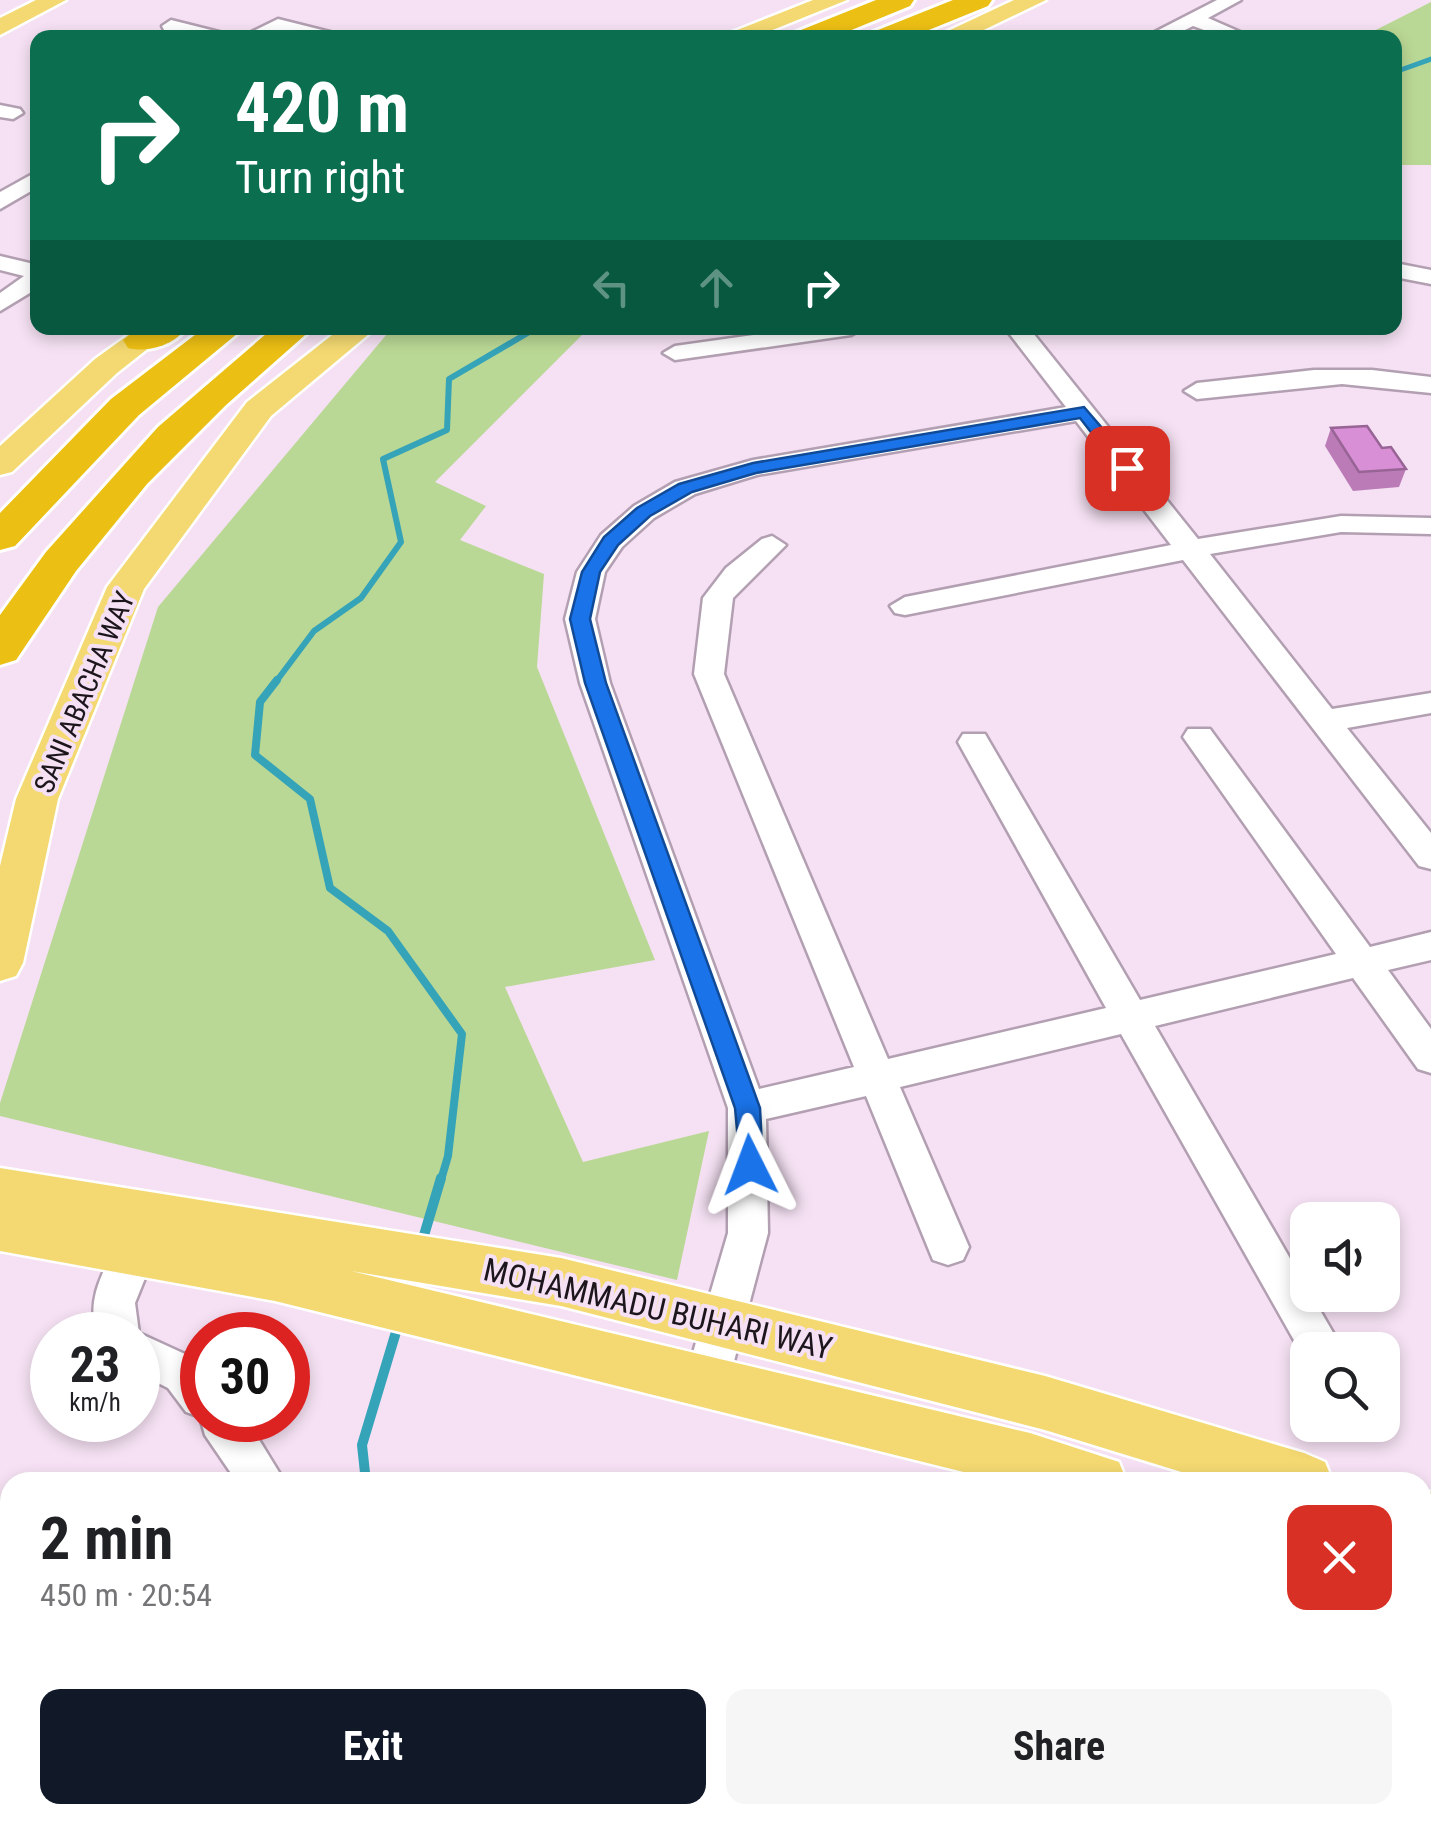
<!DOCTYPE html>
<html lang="en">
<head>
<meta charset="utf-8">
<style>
	body { margin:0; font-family:"Roboto Condensed",sans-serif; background:#f6f6f6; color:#202124; height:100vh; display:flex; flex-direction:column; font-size:38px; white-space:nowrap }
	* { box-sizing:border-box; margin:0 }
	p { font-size:32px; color:#757577 }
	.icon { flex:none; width:55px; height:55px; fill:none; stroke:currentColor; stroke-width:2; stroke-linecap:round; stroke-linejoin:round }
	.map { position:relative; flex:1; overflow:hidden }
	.sheet { position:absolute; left:0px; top:1472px; width:1432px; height:352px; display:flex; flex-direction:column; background:#fff; border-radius:30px 30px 0 0; box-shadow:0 5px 15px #0003 }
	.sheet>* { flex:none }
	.hud { position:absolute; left:30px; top:30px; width:1372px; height:305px; border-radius:20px; box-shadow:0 5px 15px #0003; background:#0b6e4f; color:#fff; overflow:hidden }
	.controls { position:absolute; left:1290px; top:1202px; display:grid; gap:20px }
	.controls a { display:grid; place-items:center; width:110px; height:110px; border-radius:20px; background:#fff; box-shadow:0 5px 15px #0003; font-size:50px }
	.speed { position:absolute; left:30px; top:1312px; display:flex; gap:20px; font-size:50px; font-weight:700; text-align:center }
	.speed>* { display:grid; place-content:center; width:130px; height:130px; border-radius:50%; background:#fff; box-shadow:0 5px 15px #0003; line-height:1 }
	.speed small { font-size:25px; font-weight:400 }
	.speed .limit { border:15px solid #d22; background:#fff; color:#111 }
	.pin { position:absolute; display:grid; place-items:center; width:85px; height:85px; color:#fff; margin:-42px; border-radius:20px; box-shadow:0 5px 15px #0006 }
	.me { position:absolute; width:110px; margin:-55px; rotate:357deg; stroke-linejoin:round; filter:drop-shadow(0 0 8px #0008) }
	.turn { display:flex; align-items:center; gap:35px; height:210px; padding:0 40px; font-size:45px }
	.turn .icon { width:130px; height:130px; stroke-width:2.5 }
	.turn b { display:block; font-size:70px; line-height:85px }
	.lanes { display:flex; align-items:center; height:95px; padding:0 40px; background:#0003; justify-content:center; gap:50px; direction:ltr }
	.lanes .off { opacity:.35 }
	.round { display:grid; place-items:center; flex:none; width:105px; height:105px; border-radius:20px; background:#f6f6f6 }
	.overview { display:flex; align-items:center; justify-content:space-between; height:170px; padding:0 40px }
	h1 { font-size:60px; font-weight:700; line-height:75px }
	.primary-button { display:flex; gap:20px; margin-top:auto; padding:20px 40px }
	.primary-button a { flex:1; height:115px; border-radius:20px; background:#111827; color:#fff; font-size:40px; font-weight:700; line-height:115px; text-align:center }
	.primary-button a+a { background:#f6f6f6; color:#202124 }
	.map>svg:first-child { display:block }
	.green { fill:#bad895 }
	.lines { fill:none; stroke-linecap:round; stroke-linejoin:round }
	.stream-far3 { stroke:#35a3b8; stroke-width:5 }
	.stream-far2 { stroke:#35a3b8; stroke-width:6 }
	.stream-far1 { stroke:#35a3b8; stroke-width:8 }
	.stream { stroke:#35a3b8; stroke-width:10 }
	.minor-casing { stroke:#b29fb1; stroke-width:5 }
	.major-casing { stroke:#fff; stroke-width:5 }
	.highway-casing { stroke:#fff; stroke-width:6 }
	.minor { fill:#fff; fill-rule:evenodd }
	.major { fill:#f4d972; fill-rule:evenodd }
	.highway { fill:#ecbf14; fill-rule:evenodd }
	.wall { fill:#ba7bb7 }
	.building { fill:#d88fd5; stroke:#976495; stroke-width:2.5 }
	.route { fill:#1a73e8; stroke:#114b97; stroke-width:2.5 }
	.labels { text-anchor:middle; stroke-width:8; stroke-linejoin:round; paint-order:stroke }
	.street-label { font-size:28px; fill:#1c161c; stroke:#f5e1f3 }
	.near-street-label { font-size:32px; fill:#1c161c; stroke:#f5e1f3 }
</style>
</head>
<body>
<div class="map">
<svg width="1431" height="1823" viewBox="0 0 1431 1823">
	<rect width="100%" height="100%" fill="#f5e1f3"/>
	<!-- green -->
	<g class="green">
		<path d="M1431,2v163h-36v-127l-33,-1z"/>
		<path d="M392,328h197l-154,154 51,24 -26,34 84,34 -7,93 118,293 -150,27 78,175 126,-31 -32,149 -677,-164v-13l158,-496z"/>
	</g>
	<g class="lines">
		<!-- stream-far3 -->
		<path class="stream-far3" d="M1395,72l36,-13"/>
		<!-- stream-far2 -->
		<path class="stream-far2" d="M275,683l39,-52 47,-33 40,-56 -18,-83 64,-29 2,-51 87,-51"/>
		<!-- stream-far1 -->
		<path class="stream-far1" d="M277,680l-17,22 -5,53 55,44 20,89 58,43 74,103 -14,122 -7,24"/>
		<!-- stream -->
		<g class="stream">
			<path d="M422,1242l19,-64"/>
			<path d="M366,1482l-4,-37 37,-123"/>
			<path d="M469,1815l6,8"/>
		</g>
		<!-- minor casing -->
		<g class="minor-casing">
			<g id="minor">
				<path d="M1217,0h24l-33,18 46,20h-28l-33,-12 -24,12 -24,-1z"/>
				<path d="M278,19l60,15 2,4h-34l-26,-7 -15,7h-26z"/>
				<path d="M171,20l56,14 2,4h-34l-31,-8 -2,-4z"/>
				<path d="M0,105l20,4 3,4 -10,6 -13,-2z"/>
				<path d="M38,171v16l-38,22v-17z"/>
				<path d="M0,256l38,9v23l-38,23v-18l24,-17 -24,-6z"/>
				<path d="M1395,263l36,7v14l-36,-7z"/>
				<path d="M803,328h60l-12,7 -176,25 -12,-7 12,-7z"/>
				<path d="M1005,328h24l169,211 143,-23 90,2v16l-90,-2 -131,22 122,155 99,-16v20l-84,15 84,105v36l-12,-3 -236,-306 -278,55 -10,-2 -5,-7 15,-9 266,-52 -95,-124 -319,54 -62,19 -41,24 -32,29 -17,25 -10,47 15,64 149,406 95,-22 -160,-393 9,-76 23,-30 36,-29 10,-3 14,9 -53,53 -9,76 164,385 218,-51 -148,-266 5,-8h22l155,266 196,-46 -153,-217 5,-8h22l160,218 61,-15v28l-43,10 43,59v44l-13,-4 -65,-91 -198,48 180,310 6,14h-33v15l-187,-331 -221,53 69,160 -6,13 -15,5 -15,-5 -67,-164 -100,23 2,114 -39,147 -7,14 -15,6 -15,-6 -7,-14 43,-147v-125l-148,-425 -15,-64 12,-47 24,-37 33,-29 41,-24 78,-22 313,-53z"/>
				<path d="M1314,370h58l59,7v16l-89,-9 -145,15 -13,-8 13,-8z"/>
				<path d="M135,1233l15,5 6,13 -21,52 4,30 59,27 4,5v55h45l38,62h-48l-32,-47 -5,-18 -14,-5 -18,-24 -30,-15v-38h-40c-14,-35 7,-66 22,-97z"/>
				<path d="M291,1815h52l-1,8h-52z"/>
				<path d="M991,1815h52l3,8h-52z"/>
				<path d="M1192,1815h52l3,8h-52z"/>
			</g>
		</g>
		<!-- major casing -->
		<g class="major-casing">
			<g id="major">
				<path d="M36,0h30l-66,35v-17z"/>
				<path d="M813,0h34l-94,38h-36z"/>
				<path d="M1014,0h32l-79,38h-34z"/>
				<path d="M138,328h36l-57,45 -105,99 -12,3v-29l95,-87z"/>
				<path d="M341,328h35l-105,88 -127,173 -86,210 -35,164 -7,13 -16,5v-115l16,-67 91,-212 140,-185z"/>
				<path d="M0,1168l561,90 484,118 259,77 21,9 8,20h-119l-169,-52 -484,-124 -210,-35 679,162 89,29 8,20h-123l-729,-181 -275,-50z"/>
				<path d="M1422,1490l9,2v58l-9,-1z"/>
				<path d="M1422,1554l9,3v60l-9,-2z"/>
			</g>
		</g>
		<!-- highway casing -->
		<g class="highway-casing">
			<g id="highway">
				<path d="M876,0h38l-4,6 -78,32h-40l4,-6z"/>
				<path d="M953,0h39l-4,6 -79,32h-40l4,-6z"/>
				<path d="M139,328h47c-11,17 -39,25 -58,20l-5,-8z"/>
				<path d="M204,328h40l-105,87 -124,131 -15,4v-37l111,-114z"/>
				<path d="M273,328h40l-87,77 -79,79 -71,87 -60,89 -16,5v-50l46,-63 112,-125z"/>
			</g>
		</g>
		<!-- minor -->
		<use href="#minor" class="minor"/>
		<!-- major -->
		<use href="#major" class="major"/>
		<!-- highway -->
		<use href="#highway" class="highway"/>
	</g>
	<!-- wall -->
	<g class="wall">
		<path d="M1331,428l51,20 24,21 -7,18 -46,4 -28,-45z"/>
		<path d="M1431,1709v82l-9,-17v-62z"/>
		<path d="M1296,1815h87l4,8h-87z"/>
	</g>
	<!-- building -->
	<g class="building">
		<path d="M1367,426l15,22 9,-1 15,22 -47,3 -28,-44z"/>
		<path d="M1431,1709v58l-9,-16v-39z"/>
		<path d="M1307,1815h76l4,8h-76z"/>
	</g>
	<!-- route -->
	<path class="route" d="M1084,407l49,57v7h-12l-41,-53 -324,55 -64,19 -42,24 -32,29 -18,27 -10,47 16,64 154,425 3,57 -4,8h-18l-6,-65 -150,-425 -15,-64 12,-47 22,-35 33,-29 42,-24 74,-21z"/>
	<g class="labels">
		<!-- street labels -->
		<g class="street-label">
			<text transform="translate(84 692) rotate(-67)" y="10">SANI ABACHA WAY</text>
		</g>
		<!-- near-street labels -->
		<g class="near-street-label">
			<text transform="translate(658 1309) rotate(13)" y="11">MOHAMMADU BUHARI WAY</text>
		</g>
	</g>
</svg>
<div class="controls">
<a><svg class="icon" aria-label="sound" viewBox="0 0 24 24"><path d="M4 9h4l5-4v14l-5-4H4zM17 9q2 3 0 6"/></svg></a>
<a><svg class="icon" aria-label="search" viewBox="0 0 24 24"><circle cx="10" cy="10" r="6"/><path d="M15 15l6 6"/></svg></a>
</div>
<div class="speed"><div>23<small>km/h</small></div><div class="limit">30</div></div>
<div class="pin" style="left:1127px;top:468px;background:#d93025"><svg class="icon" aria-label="arrive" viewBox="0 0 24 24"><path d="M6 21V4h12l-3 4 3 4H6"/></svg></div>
<svg class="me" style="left:750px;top:1165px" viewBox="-20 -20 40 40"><path d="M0-17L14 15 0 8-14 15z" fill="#1a73e8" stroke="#fff" stroke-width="4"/></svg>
<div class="hud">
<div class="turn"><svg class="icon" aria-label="right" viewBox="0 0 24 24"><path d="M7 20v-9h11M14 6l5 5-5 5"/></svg><div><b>420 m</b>Turn right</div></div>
<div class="lanes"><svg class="icon off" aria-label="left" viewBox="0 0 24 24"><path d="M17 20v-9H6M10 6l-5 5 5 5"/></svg><svg class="icon off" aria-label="ahead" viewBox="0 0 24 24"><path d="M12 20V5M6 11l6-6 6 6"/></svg><svg class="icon" aria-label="right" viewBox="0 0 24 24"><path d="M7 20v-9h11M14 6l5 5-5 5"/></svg></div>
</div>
<section class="sheet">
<div class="overview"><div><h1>2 min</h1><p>450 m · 20:54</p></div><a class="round" style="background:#d93025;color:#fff"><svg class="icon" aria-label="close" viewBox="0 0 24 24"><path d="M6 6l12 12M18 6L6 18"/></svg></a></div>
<div class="primary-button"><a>Exit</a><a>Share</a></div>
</section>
</div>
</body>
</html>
